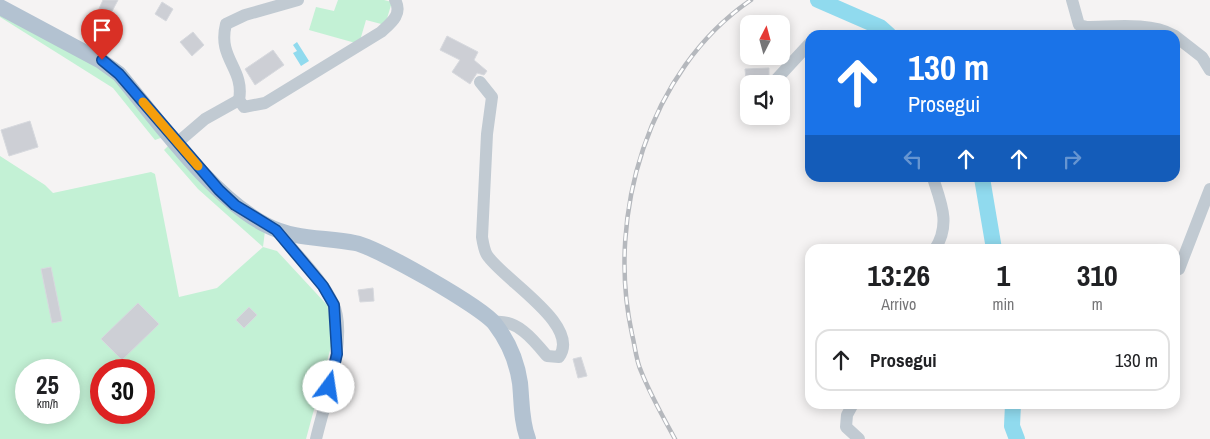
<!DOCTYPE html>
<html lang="it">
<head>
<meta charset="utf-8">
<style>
	body { margin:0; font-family:"Archivo Narrow",sans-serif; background:#f2f2f2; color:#202124; height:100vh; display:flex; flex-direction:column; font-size:19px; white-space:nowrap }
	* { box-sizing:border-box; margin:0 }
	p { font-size:16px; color:#757577 }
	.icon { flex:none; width:28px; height:28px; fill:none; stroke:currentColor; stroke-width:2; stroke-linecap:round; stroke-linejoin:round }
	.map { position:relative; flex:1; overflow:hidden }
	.side { position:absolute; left:805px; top:244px; width:375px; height:165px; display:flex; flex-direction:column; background:#fff; border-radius:15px; box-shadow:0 2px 12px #0003 }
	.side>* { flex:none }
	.hud { position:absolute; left:805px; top:30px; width:375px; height:152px; border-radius:15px; box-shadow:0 2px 12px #0003; background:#1a73e8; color:#fff; overflow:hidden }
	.needle { width:32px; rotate:6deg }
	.buttons { position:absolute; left:740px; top:15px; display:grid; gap:10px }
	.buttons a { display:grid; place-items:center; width:50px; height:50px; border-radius:10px; background:#fff; box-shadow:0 2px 12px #0003; font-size:25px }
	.speed { position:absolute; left:15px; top:359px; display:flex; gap:10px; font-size:25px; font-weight:700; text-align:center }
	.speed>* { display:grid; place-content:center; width:65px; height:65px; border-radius:50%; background:#fff; box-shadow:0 2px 12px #0003; line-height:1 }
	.speed small { font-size:12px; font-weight:400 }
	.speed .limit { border:8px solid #d22; background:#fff; color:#111 }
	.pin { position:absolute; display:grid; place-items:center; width:42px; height:42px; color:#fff; margin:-51px -21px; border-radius:50% 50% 50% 0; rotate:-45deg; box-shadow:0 0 5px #0007 }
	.pin .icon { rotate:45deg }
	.me { position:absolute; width:55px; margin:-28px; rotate:14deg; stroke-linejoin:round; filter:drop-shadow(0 0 4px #0008) }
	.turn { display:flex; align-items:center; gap:18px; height:105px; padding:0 20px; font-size:22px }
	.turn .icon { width:65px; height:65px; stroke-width:2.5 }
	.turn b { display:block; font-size:35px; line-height:42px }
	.lanes { display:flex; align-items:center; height:48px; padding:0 20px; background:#0003; justify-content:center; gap:25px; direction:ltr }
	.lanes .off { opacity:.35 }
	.eta { display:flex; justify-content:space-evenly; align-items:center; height:85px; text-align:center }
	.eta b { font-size:30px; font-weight:700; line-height:35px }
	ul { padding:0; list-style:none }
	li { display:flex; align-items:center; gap:15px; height:62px; margin:0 10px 8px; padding:0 10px; border:2px solid #e0e0e0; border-radius:15px }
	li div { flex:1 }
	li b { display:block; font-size:19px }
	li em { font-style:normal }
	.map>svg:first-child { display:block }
	.green { fill:#c3f1d5; fill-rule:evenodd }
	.water { fill:#90daee }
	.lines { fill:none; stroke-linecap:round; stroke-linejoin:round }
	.river { stroke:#90daee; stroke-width:16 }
	.building { fill:#cdcfd5; stroke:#d7d9de }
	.minor { stroke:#c1cad2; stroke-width:12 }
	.major { stroke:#b3c2d1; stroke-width:16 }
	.rail-casing { stroke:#b5b8bd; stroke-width:4.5 }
	.rail { stroke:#fff; stroke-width:2.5; stroke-dasharray:8; stroke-linecap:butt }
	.route-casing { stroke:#114b97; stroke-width:12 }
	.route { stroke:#1a73e8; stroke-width:9 }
	.slow { stroke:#f59e0b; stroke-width:9 }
</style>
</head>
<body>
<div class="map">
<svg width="1210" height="439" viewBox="0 0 1210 439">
	<rect width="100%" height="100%" fill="#f5f3f3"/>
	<!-- green -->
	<g class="green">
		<path d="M338,0h46l8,2 -7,23 -19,-5 -7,24 -50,-14 7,-23 18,4z"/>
		<path d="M0,14l106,55 60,67 -11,4 -42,-52 -113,-71z"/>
		<path d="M171,143l94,88 -2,16 14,4 51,55 4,37 -26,96h-306v-283l45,29 8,8 98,-21 4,2 24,123 38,-9 46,-41 -65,-58 -34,-39zM26,370h43v42h-43zM101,370h43v42h-43z"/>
	</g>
	<!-- water -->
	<path class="water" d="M297,42l12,19 -8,5 -8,-13 4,-2 -4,-6z"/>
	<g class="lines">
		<!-- river -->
		<g class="river">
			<path d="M818,0l62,27 9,8"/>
			<path d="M982,178l12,71"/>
			<path d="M1013,404l-1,22 5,13"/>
		</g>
	</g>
	<!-- building -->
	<g class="building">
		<path d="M103,0h15l-10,19 -11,-6z"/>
		<path d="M162,2l11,7 -7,12 -11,-7z"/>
		<path d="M193,32l11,13 -12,11 -12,-14z"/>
		<path d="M447,36l31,16 -4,8 13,11 -3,4 -7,-2 -7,11 -18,-12 8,-12 -20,-10z"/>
		<path d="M273,50l11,15 -29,20 -10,-16z"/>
		<path d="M769,68v7l-3,4h-20l-1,-10z"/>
		<path d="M30,121l8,26 -29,9 -8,-26z"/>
		<path d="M51,267l11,54 -10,2 -11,-54z"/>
		<path d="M373,288l1,13 -14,1 -2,-12z"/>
		<path d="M138,303l21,21 -37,36 -21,-21z"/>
		<path d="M249,307l8,8 -13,13 -8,-8z"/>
		<path d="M581,357l6,19 -9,2 -5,-19z"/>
	</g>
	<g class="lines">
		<!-- minor -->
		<g class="minor">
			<path d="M1072,0l7,25 8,2c26,0 62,-5 86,8"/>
			<path d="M1175,36l27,21 8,13"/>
			<path d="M480,82l12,15 -5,37 -5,103c1,6 2,13 5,18 15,24 95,70 72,102l-12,-1c-14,-17 -30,-37 -53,-34"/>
			<path d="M773,83l37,-40"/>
			<path d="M239,100c6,-32 -22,-41 -13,-76l19,-9 53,-15"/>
			<path d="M177,143l28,-24 34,-19 5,7 21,-4 116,-71c10,-9 22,-18 14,-32"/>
			<path d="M933,178c8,25 18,46 2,71"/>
			<path d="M277,230c18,24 43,46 56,73 16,33 -9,101 -17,136"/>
			<path d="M1179,269l31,-80"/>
			<path d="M853,404l-6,11 -1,12 13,12"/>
		</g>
		<!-- major -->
		<path class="major" d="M0,7l101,54 18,13c40,48 93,123 147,151 28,15 59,12 89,18 22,4 127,64 140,81 13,17 22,38 25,59 2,19 1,38 8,56"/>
		<!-- rail casing -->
		<g class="rail-casing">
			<path id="rail" d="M675,439c-12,-22 -25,-45 -34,-68 -5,-11 -6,-25 -9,-37 -26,-118 16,-264 119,-334"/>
		</g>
		<!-- rail -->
		<use href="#rail" class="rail"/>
	</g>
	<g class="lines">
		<!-- route casing -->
		<g class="route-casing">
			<path id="route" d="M102,60l17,14 100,116 16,15 41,25 47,56 11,19 3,49 -8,33"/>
		</g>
		<!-- route -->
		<use href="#route" class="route"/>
		<!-- slow -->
		<path class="slow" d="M143,102l55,64"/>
	</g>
</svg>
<div class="buttons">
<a><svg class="needle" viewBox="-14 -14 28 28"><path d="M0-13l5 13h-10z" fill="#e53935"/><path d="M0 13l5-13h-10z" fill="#757577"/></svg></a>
<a><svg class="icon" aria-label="sound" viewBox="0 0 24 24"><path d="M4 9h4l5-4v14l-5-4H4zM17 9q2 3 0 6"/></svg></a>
</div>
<div class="speed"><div>25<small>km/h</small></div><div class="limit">30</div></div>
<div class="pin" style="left:102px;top:60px;background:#d93025"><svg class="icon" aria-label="arrive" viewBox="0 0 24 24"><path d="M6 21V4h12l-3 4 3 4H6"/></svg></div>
<svg class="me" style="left:329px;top:387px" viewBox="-20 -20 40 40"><circle r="19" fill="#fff"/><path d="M0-13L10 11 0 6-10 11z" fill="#1a73e8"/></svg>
<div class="hud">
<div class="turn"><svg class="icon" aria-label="ahead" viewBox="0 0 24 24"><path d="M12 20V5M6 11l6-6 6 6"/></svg><div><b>130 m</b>Prosegui</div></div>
<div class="lanes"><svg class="icon off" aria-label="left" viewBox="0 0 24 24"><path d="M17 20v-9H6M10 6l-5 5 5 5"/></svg><svg class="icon" aria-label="ahead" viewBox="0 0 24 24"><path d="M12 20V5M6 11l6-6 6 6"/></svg><svg class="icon" aria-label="ahead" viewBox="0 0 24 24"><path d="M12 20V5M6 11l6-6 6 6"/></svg><svg class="icon off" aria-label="right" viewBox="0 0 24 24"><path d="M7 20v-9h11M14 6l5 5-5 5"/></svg></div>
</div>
<section class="side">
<div class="eta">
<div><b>13:26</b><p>Arrivo</p></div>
<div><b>1</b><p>min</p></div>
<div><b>310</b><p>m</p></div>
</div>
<ul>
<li><svg class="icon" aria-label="ahead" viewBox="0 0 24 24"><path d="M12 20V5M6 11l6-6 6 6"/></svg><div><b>Prosegui</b></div><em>130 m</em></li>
</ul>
</section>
</div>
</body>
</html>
